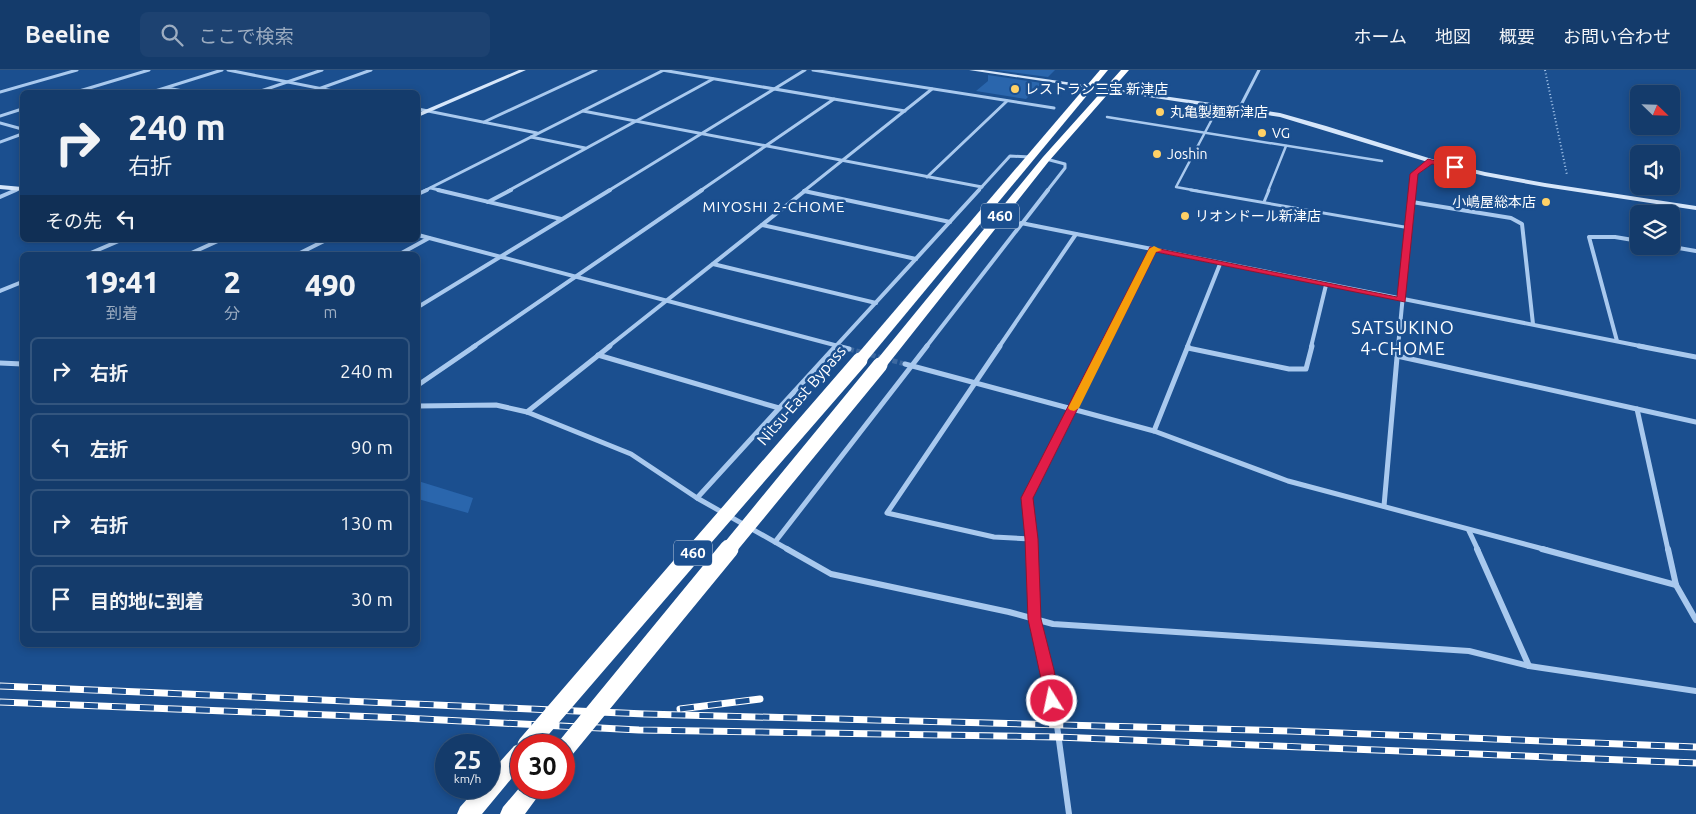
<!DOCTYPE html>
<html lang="ja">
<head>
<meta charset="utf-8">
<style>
	body { margin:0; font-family:Ubuntu,"Noto Sans JP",sans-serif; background:#1d4271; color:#f1f3f6; height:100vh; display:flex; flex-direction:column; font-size:19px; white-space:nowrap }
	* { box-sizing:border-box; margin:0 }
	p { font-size:16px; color:#9dadc1 }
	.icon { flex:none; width:28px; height:28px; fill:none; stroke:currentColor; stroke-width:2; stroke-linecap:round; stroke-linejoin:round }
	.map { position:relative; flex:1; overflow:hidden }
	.drawer { position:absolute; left:20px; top:182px; width:400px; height:395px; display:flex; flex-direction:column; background:#143b6b; border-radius:8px; box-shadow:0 2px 8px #0003,0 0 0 1px #33557e }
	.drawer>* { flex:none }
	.banner { position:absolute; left:20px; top:20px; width:400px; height:152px; border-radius:8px; box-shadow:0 2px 8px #0003,0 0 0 1px #33557e; background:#143b6b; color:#f1f3f6; overflow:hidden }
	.needle { width:32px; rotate:113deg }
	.buttons { position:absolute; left:1630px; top:15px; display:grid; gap:10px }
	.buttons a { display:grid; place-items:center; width:50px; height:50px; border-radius:8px; background:#143b6b; box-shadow:0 2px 8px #0003,0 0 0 1px #33557e; font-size:25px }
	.speed { position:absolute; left:435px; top:664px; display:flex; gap:10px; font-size:25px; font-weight:700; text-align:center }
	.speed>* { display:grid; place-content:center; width:65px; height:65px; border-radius:50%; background:#143b6b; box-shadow:0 2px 8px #0003,0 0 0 1px #33557e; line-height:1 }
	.speed small { font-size:12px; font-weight:400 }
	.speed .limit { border:8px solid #d22; background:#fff; color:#111 }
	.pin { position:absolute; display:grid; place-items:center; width:42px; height:42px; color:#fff; margin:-21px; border-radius:10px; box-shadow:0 2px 8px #0006 }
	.me { position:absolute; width:55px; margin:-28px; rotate:350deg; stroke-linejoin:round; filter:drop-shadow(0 0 4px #0008) }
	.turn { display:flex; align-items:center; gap:18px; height:105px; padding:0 25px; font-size:22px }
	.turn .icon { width:65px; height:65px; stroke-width:2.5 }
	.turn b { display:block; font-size:35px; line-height:42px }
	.then { display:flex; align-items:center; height:48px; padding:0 25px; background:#0003; gap:10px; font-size:19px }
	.eta { display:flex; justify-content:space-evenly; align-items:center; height:85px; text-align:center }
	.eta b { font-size:30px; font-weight:800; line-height:35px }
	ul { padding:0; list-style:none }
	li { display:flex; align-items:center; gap:15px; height:68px; margin:0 10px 8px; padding:0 15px; border:2px solid #33557e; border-radius:8px }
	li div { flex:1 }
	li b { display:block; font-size:19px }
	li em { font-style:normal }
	header { display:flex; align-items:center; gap:30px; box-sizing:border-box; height:70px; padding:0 25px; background:#143b6b; border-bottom:1px solid #33557e }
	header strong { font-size:24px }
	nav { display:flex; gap:28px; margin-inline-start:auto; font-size:18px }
	.search { width:350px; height:45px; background:#1d4271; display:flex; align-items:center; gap:12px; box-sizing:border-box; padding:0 18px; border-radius:8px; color:#9dadc1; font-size:19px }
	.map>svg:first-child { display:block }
	.building { fill:#2a66ad }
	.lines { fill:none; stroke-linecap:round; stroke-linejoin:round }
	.street-tunnel { stroke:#3d69a0; stroke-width:5; stroke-dasharray:5 2.5; stroke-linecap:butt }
	.path { stroke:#a9c9ee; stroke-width:2; stroke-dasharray:1 2.5; stroke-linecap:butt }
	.lane-far1 { stroke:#a9c9ee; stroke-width:2.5 }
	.lane { stroke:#a9c9ee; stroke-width:3 }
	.street-far3 { stroke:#a9c9ee; stroke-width:3 }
	.street-far2 { stroke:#a9c9ee; stroke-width:4 }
	.street-far1 { stroke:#a9c9ee; stroke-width:5 }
	.street { stroke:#a9c9ee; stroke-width:6 }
	.secondary { fill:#d6e6fa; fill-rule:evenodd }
	.highway { fill:#fff; fill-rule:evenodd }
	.rail-casing { stroke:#fff; stroke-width:7 }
	.rail { stroke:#1b4f8f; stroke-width:5; stroke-dasharray:14; stroke-linecap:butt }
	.highway-bridge-far1 { stroke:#fff; stroke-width:15 }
	.highway-bridge { stroke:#fff; stroke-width:19 }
	.route { fill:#e11d48; stroke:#92132f }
	.slow { fill:#f59e0b }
	.poi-dot { fill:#ffd166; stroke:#1b4f8f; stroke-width:2 }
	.labels { text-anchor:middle; stroke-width:5; stroke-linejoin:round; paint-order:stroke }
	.far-poi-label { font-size:14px; fill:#fff; stroke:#1b4f8f; text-anchor:start }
	.far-neighbourhood-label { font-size:15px; letter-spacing:1px; fill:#fff; stroke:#1b4f8f }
	.shield { fill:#1b4f8f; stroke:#bbcadd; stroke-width:1 }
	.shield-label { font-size:15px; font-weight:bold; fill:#fff }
	.street-label { font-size:16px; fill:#fff; stroke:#1b4f8f }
	.neighbourhood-label { font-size:18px; letter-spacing:1px; fill:#fff; stroke:#1b4f8f }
</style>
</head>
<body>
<header>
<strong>Beeline</strong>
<div class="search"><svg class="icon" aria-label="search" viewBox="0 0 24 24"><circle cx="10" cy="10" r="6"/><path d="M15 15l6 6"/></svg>ここで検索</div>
<nav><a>ホーム</a><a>地図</a><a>概要</a><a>お問い合わせ</a></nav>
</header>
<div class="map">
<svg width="1696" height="744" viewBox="0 0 1696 744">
	<rect width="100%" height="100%" fill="#1b4f8f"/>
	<!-- building -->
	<g class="building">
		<path d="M996,0h59l-7,7z"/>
		<path d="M988,5l54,8 -16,16 -50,-8 12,-10z"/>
		<path d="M418,411l55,17 -5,15 -50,-14z"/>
	</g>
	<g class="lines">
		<!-- street-tunnel -->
		<path class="street-tunnel" d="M849,279l56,15"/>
		<!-- path -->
		<path class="path" d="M1545,0l22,105"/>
		<!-- lane-far1 -->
		<g class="lane-far1">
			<path d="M1107,47l275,44"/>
			<path d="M1198,121l-22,-4 43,-81"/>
			<path d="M1268,121l18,-45"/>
		</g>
		<!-- lane -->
		<g class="lane">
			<path d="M1191,120l219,38"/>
			<path d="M1264,132l5,-12"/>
		</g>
		<!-- street-far3 -->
		<g class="street-far3">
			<path d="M228,0l110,22"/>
			<path d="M662,0l243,41"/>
			<path d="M813,0l241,38"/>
			<path d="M167,18l21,4"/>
			<path d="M0,22l77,-22"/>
			<path d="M76,22l73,-22"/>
			<path d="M152,22l70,-22"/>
			<path d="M258,22l64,-22"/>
			<path d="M310,22l61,-22"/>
			<path d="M418,39l119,24"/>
			<path d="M1239,39l20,-39"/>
			<path d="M583,41l399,76"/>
			<path d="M0,46l22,-7"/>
			<path d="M484,52l112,-52"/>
			<path d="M0,53l22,6"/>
			<path d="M531,67l54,11"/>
			<path d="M0,72l22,-8"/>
			<path d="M1046,89l19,5v4l-18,23"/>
			<path d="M927,107l80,-76"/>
			<path d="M431,118l12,3"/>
			<path d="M13,121l4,-2"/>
			<path d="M424,121l240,-121"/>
			<path d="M508,121l205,-112"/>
			<path d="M608,121l197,-121"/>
			<path d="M700,121l134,-92"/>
			<path d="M804,121l128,-102"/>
			<path d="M978,121l32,-35 20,1"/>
			<path d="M1412,121l2,-18 16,-12"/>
		</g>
		<!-- street-far2 -->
		<g class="street-far2">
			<path d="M438,120l123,29"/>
			<path d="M804,121l146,31"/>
			<path d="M418,124l9,-4"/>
			<path d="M0,127l16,-7"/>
			<path d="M488,132l23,-12"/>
			<path d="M1412,132l99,16 11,6 11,100"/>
			<path d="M1021,153l624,124"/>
			<path d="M762,155l154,34"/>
			<path d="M418,165l424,112"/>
			<path d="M1667,176l29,5"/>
			<path d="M86,185l35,-15"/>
			<path d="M187,185l33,-15"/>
			<path d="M296,185l30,-15"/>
			<path d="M398,185l31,-17"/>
			<path d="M713,194l163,39"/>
			<path d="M0,221l22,-9"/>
			<path d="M418,237l192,-117"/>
			<path d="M1617,271l-28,-104h26l24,4"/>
			<path d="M473,277l229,-157"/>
			<path d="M608,277l198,-157"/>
			<path d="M835,277l144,-157"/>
			<path d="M926,277l122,-157"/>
			<path d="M999,277l77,-113"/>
			<path d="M1104,277l50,-98"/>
			<path d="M1187,277l33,-83"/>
			<path d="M1311,277l15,-62"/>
			<path d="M1398,277l15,-157"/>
		</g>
		<!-- street-far1 -->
		<g class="street-far1">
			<path d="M837,276l12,3"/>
			<path d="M1000,276l-113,167 107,24 37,2"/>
			<path d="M1639,276l57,11"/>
			<path d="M1188,278l101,21h17l6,-23"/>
			<path d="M598,285l181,53"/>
			<path d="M1397,286l240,53 31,141"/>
			<path d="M0,293l22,1"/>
			<path d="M905,294l249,67 134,50 259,69"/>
			<path d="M418,315l57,-39"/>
			<path d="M418,336l78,-1 31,7 104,42 66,44 92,52"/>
			<path d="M1637,339l59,13"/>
			<path d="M527,342l83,-66"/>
			<path d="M1154,361l34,-85"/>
			<path d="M697,428l139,-152"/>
			<path d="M1384,436l14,-160"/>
			<path d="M1469,461l9,19"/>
			<path d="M775,472l152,-196"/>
			<path d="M1031,480l-4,-52 78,-152"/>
		</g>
		<!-- street -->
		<g class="street">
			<path d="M787,479l44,25 178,38 44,12 416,27 60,15 167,25"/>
			<path d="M1031,479l3,70 21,92 14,103"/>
			<path d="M1477,479l52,117"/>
			<path d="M1542,479l134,36"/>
			<path d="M1668,479l8,36 20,35"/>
		</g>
		<!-- secondary -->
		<g class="secondary">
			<path d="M519,0h7l-108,47v-4z"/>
			<path d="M969,0h14l297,43 46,13 109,34 50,12 60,11 151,23v4l-151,-23 -60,-11 -54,-13 -151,-46z"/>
			<path d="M0,115l22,2v4l-22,-2z"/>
		</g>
		<!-- highway -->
		<g class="highway">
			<path d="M1100,0h8l-243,293h-10l-2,-3 2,-3z"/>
			<path d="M1121,0h8l-80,91 -164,207h-10l-2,-3 2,-3 168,-205z"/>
			<path d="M521,673l6,2h-6v22l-39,47h-25l3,-7 17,-19h12v-14l25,-28z"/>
			<path d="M521,716v2h23l-19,26h-25l3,-7z"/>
		</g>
		<!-- rail casing -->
		<g class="rail-casing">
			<g id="rail">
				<path d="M0,616l645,28 645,17 406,16"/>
				<path d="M0,632l403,16 236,12 418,7 639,26"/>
				<path d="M680,639l80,-10"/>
			</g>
		</g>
		<!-- rail -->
		<use href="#rail" class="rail"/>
		<!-- highway-bridge-far1 -->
		<g class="highway-bridge-far1">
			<path d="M695,480l165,-190"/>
			<path d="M728,480l152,-185"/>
		</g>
		<!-- highway-bridge -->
		<g class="highway-bridge">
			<path d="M527,675l169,-196"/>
			<path d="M564,680l165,-201"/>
		</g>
	</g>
	<!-- route -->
	<path class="route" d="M1428,89l31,8 -4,2 -23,-5 -14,10 -13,128 -249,-50 -123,246 5,41 3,80 13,51 6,31 -2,5 -6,1 -5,-1 -19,-87 -3,-80 -4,-41 129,-251 247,50 13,-123z"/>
	<!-- slow -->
	<path class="slow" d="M1154,176l8,4 -6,2 -77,156 -5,3 -4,-1 -2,-2 81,-159z"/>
	<!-- markers -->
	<g class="poi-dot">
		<circle cx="1015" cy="19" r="5"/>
		<circle cx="1160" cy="42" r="5"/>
		<circle cx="1262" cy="63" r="5"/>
		<circle cx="1157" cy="84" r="5"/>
		<circle cx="1546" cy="132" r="5"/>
		<circle cx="1185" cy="146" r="5"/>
	</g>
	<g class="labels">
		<!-- far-poi labels -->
		<g class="far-poi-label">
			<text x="1025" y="24">レストラン三宝 新津店</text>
			<text x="1170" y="47">丸亀製麺新津店</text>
			<text x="1272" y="68">VG</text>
			<text x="1167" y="89">Joshin</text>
			<text x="1536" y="137" text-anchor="end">小嶋屋総本店</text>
			<text x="1195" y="151">リオンドール新津店</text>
		</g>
		<!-- far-neighbourhood labels -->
		<g class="far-neighbourhood-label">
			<text x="774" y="142">MIYOSHI 2-CHOME</text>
		</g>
		<!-- shield labels -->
		<g class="shield">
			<rect x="981" y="133.5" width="38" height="25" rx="4"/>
			<rect x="674" y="470.5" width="38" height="25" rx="4"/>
		</g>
		<g class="shield-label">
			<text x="1000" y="151">460</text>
			<text x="693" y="488">460</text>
		</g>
		<!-- street labels -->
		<g class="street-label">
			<text transform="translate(801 325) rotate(-49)" y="6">Nitsu-East Bypass</text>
		</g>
		<!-- neighbourhood labels -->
		<g class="neighbourhood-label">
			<text x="1403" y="264">SATSUKINO<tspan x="1403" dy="21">4-CHOME</tspan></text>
		</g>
	</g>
</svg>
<div class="buttons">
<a><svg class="needle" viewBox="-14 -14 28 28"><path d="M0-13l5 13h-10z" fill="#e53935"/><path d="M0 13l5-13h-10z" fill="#9dadc1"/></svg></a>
<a><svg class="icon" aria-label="sound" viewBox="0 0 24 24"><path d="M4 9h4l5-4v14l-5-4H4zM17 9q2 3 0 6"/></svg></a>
<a><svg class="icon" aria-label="layers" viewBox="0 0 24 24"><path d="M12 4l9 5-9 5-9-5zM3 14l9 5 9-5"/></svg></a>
</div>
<div class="speed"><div>25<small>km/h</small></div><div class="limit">30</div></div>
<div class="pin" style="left:1455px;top:97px;background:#d93025"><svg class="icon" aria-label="arrive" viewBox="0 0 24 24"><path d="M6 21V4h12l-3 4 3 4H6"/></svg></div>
<svg class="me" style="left:1052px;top:631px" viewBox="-20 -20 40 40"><circle r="17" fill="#e11d48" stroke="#fff" stroke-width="3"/><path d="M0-11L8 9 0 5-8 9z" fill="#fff"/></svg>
<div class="banner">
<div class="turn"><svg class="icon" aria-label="right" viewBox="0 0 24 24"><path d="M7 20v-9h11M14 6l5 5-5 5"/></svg><div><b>240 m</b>右折</div></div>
<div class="then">その先<svg class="icon" aria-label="left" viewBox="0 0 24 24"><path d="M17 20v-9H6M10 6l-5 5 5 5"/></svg></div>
</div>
<section class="drawer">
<div class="eta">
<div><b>19:41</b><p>到着</p></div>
<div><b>2</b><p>分</p></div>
<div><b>490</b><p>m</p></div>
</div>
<ul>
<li><svg class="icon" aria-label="right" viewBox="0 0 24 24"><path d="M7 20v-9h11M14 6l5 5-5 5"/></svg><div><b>右折</b></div><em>240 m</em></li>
<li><svg class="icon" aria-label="left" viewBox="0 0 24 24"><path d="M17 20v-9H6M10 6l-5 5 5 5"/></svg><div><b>左折</b></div><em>90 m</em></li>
<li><svg class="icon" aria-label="right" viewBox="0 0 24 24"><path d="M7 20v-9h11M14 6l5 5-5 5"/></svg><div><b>右折</b></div><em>130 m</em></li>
<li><svg class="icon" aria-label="arrive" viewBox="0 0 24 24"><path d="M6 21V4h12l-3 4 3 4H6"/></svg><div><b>目的地に到着</b></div><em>30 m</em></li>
</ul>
</section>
</div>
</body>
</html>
